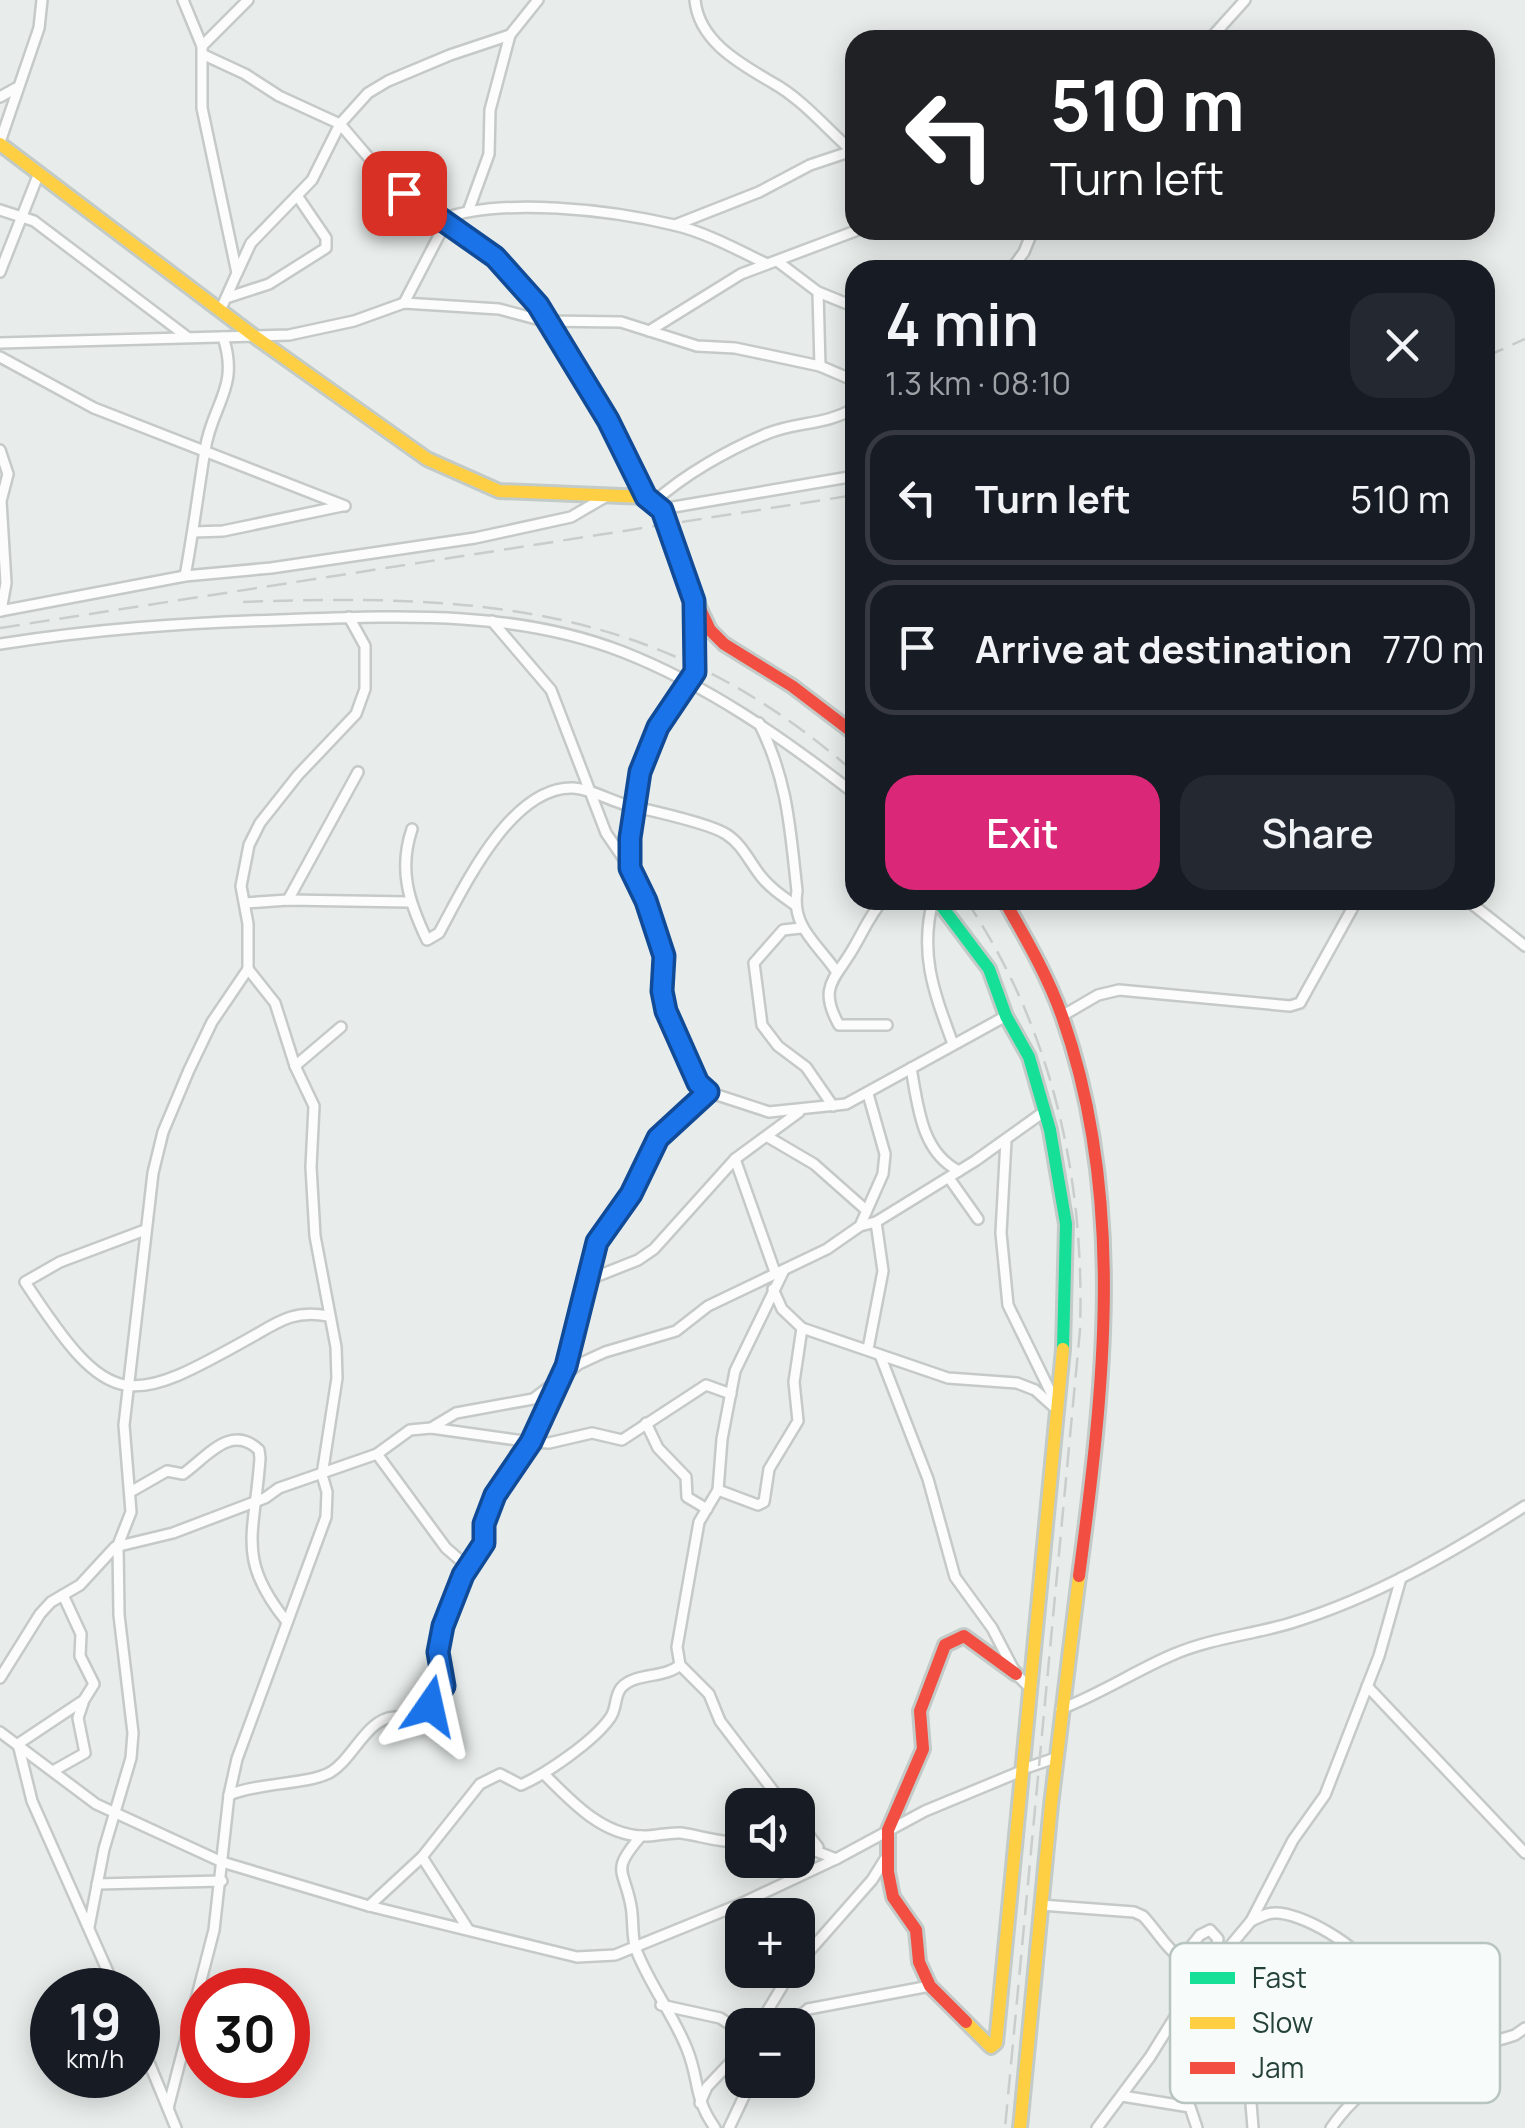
<!DOCTYPE html>
<html lang="en">
<head>
<meta charset="utf-8">
<style>
	body { margin:0; font-family:Manrope,sans-serif; background:#242831; color:#f1f3f6; height:100vh; display:flex; flex-direction:column; font-size:38px; white-space:nowrap }
	* { box-sizing:border-box; margin:0 }
	p { font-size:32px; color:#9ea1a6 }
	.icon { flex:none; width:55px; height:55px; fill:none; stroke:currentColor; stroke-width:2; stroke-linecap:round; stroke-linejoin:round }
	.map { position:relative; flex:1; overflow:hidden }
	.sheet { position:absolute; left:845px; top:260px; width:650px; height:650px; display:flex; flex-direction:column; background:#171b24; border-radius:30px; box-shadow:0 5px 25px #0003 }
	.sheet>* { flex:none }
	.hud { position:absolute; left:845px; top:30px; width:650px; height:210px; border-radius:30px; box-shadow:0 5px 25px #0003; background:#202124; color:#fff; overflow:hidden }
	.buttons { position:absolute; left:725px; top:1788px; display:grid; gap:20px }
	.buttons a { display:grid; place-items:center; width:90px; height:90px; border-radius:20px; background:#171b24; box-shadow:0 5px 25px #0003; font-size:50px }
	.speed { position:absolute; left:30px; top:1968px; display:flex; gap:20px; font-size:50px; font-weight:700; text-align:center }
	.speed>* { display:grid; place-content:center; width:130px; height:130px; border-radius:50%; background:#171b24; box-shadow:0 5px 25px #0003; line-height:1 }
	.speed small { font-size:25px; font-weight:400 }
	.speed .limit { border:15px solid #d22; background:#fff; color:#111 }
	.pin { position:absolute; display:grid; place-items:center; width:85px; height:85px; color:#fff; margin:-42px; border-radius:20px; box-shadow:0 5px 15px #0006 }
	.me { position:absolute; width:110px; margin:-55px; rotate:11deg; stroke-linejoin:round; filter:drop-shadow(0 0 8px #0008) }
	.turn { display:flex; align-items:center; gap:35px; height:210px; padding:0 40px; font-size:45px }
	.turn .icon { width:130px; height:130px; stroke-width:2.5 }
	.turn b { display:block; font-size:70px; line-height:85px }
	.round { display:grid; place-items:center; flex:none; width:105px; height:105px; border-radius:30px; background:#242831 }
	.head { display:flex; align-items:center; justify-content:space-between; height:170px; padding:0 40px }
	h1 { font-size:60px; font-weight:600; line-height:75px }
	.button { display:flex; gap:20px; margin-top:auto; padding:20px 40px }
	.button a { flex:1; height:115px; border-radius:30px; background:#db2777; color:#fff; font-size:40px; font-weight:600; line-height:115px; text-align:center }
	.button a+a { background:#242831; color:#f1f3f6 }
	ul { padding:0; list-style:none }
	li { display:flex; align-items:center; gap:30px; height:135px; margin:0 20px 15px; padding:0 20px; border:5px solid #363941; border-radius:30px }
	li div { flex:1 }
	li b { display:block; font-size:38px }
	li em { font-style:normal }
	.map>svg:first-child { display:block }
	.lines { fill:none; stroke-linecap:round; stroke-linejoin:round }
	.street-casing { stroke:#c5cac8; stroke-width:14 }
	.fast-casing { stroke:#c3cbc8; stroke-width:18 }
	.slow-casing { stroke:#c3cbc8; stroke-width:18 }
	.jam-casing { stroke:#c3cbc8; stroke-width:18 }
	.street { stroke:#fcfcfc; stroke-width:9 }
	.fast { stroke:#16e098; stroke-width:12 }
	.slow { stroke:#ffcf43; stroke-width:12 }
	.jam { stroke:#f24e42; stroke-width:12 }
	.rail { stroke:#c9cdcc; stroke-width:2.5; stroke-dasharray:20 10; stroke-linecap:butt }
	.route-casing { stroke:#114b97; stroke-width:25 }
	.route { stroke:#1a73e8; stroke-width:18 }
	.key { fill:#f7fbf9; stroke:#b8c4c0; stroke-width:2.5 }
	.key-label { font-size:28px; fill:#24423a }
</style>
</head>
<body>
<div class="map">
<svg width="1525" height="2128" viewBox="0 0 1525 2128">
	<rect width="100%" height="100%" fill="#e8edeb"/>
	<g class="lines">
		<!-- street casing -->
		<g class="street-casing">
			<g id="street">
				<path d="M183,0l19,46v62l35,165 -17,38"/>
				<path d="M695,0c4,42 46,64 78,83 29,16 54,46 79,68"/>
				<path d="M1209,40l36,-40"/>
				<path d="M202,46l46,-46"/>
				<path d="M204,55l41,19 34,22 61,28 47,55 108,78 42,48 72,115 37,77"/>
				<path d="M0,97l16,-9"/>
				<path d="M0,142l39,-114 3,-28"/>
				<path d="M469,209l20,-55 1,-44 20,-75"/>
				<path d="M0,210l34,11 152,115"/>
				<path d="M442,219c61,-22 169,-9 232,6 31,7 64,25 93,39"/>
				<path d="M675,225l84,-33 51,-27 42,-14"/>
				<path d="M777,261l41,31 37,15"/>
				<path d="M1011,270l13,-18 9,-22"/>
				<path d="M0,272l39,-99"/>
				<path d="M237,273l14,-30 61,-63 28,-56 28,-31 20,-12 62,-26 60,-20 28,-35"/>
				<path d="M818,292l2,74"/>
				<path d="M226,298l43,-14 57,-36v-10l-28,-41"/>
				<path d="M404,303l42,-81"/>
				<path d="M649,331l92,-57 117,-44"/>
				<path d="M0,343l289,-8 65,-14 50,-18 95,6 45,12 77,1 76,24 38,2 85,18 35,15"/>
				<path d="M0,357l94,51 251,98"/>
				<path d="M0,450l8,24 -7,27 5,82 -5,28"/>
				<path d="M654,502c31,-28 74,-52 112,-68 31,-13 58,-8 89,-26"/>
				<path d="M662,509l193,-33"/>
				<path d="M194,532l29,-1 119,-25"/>
				<path d="M185,576c8,-42 13,-83 20,-126 7,-46 35,-62 18,-113"/>
				<path d="M0,611l185,-35 86,-8 204,-30 96,-21 36,-21"/>
				<path d="M492,621l59,69 55,143 24,35 16,33 18,54 -2,36 4,20 32,72 10,9 61,20 77,-8 160,-88"/>
				<path d="M0,644c96,-15 182,-21 279,-24 115,-4 234,-11 344,32 86,34 160,86 232,142"/>
				<path d="M759,723c29,58 31,105 38,168 -6,36 21,53 39,80"/>
				<path d="M412,829c-14,41 -3,73 15,111l12,-7c25,-46 72,-147 134,-145 20,1 38,14 58,18 22,5 78,17 95,28 16,10 23,27 34,41 9,12 22,21 35,30"/>
				<path d="M630,868v-30l10,-66 18,-45 37,-55 -1,-71"/>
				<path d="M288,900l70,-128"/>
				<path d="M883,900c-13,15 -19,30 -29,47 -18,32 -37,39 -15,78h48"/>
				<path d="M933,900c-14,55 1,92 20,144"/>
				<path d="M1467,900l58,46"/>
				<path d="M245,903l43,-3 121,2"/>
				<path d="M801,928l-18,2 -29,33 8,62 16,21 28,21 27,39"/>
				<path d="M1062,1016l36,-21 21,-5 171,16 10,-3 57,-103"/>
				<path d="M295,1066l46,-39"/>
				<path d="M911,1068c7,38 10,84 48,103"/>
				<path d="M768,1137l46,27 52,46"/>
				<path d="M1006,1140l-5,93 7,72 48,98"/>
				<path d="M735,1159l40,113"/>
				<path d="M949,1178l29,41"/>
				<path d="M860,1226l23,-52 2,-20 -17,-60"/>
				<path d="M145,1230l-85,32 -35,20c86,131 101,126 232,52 25,-15 41,-24 71,-18"/>
				<path d="M585,1281l53,-21 16,-11 81,-90 64,-47"/>
				<path d="M773,1289l9,20 20,19 146,50 69,5 18,7 20,18"/>
				<path d="M868,1349l15,-78 -7,-49"/>
				<path d="M880,1355l48,124 27,98 37,51 24,46 14,14"/>
				<path d="M563,1372l34,-129 34,-49 27,-56 50,-46"/>
				<path d="M646,1423l12,25 28,29 1,20 20,12"/>
				<path d="M431,1428l100,14 18,1 43,-10 30,7 84,-55 25,9"/>
				<path d="M377,1454l69,94 22,19"/>
				<path d="M718,1490l40,15 6,-3 5,-33 29,-48 -4,-39 8,-54"/>
				<path d="M132,1491l35,-20 16,3c24,-17 48,-51 76,-24l1,8c-5,76 -25,100 27,164"/>
				<path d="M0,1678l40,-64 11,-12 29,-17 35,-38 58,-14 92,-35 14,-10 98,-34 33,-24 21,-2 25,-15 77,-14 46,-35 26,-12 71,-21 32,-25 119,-57 33,-23 16,-4 99,-61 70,-50"/>
				<path d="M1367,1686l158,167"/>
				<path d="M1061,1709c39,-15 74,-38 111,-54 39,-17 79,-20 119,-32 85,-26 160,-70 234,-117"/>
				<path d="M0,1732l96,72 126,58 147,44 208,51 38,-2 123,-50 98,-46 89,-48 99,-41"/>
				<path d="M18,1744l14,57 84,189"/>
				<path d="M18,1744l66,-44 10,-16 -14,-28 1,-22 -18,-39"/>
				<path d="M1029,1767l26,-9"/>
				<path d="M53,1771l32,-18 -7,-35 5,-15"/>
				<path d="M544,1774c27,27 57,60 97,62 13,1 26,-4 40,-3 21,3 39,10 61,9"/>
				<path d="M229,1795c32,-13 76,-10 100,-22 24,-13 37,-54 65,-56 8,-1 16,1 24,2l26,-34 -6,-33 5,-27 20,-50 21,-32 1,-19 10,-29 36,-53 25,-56"/>
				<path d="M784,1805l-64,-84 -11,-27 -29,-29 -3,-18 22,-125 19,-32 4,-51 13,-68 49,-101"/>
				<path d="M798,1821l20,26"/>
				<path d="M641,1836c-31,36 -17,32 -10,70 3,15 0,33 6,46 13,33 37,64 50,97 13,32 6,48 28,79"/>
				<path d="M798,1844l38,15"/>
				<path d="M422,1857l46,72"/>
				<path d="M97,1884l125,-3"/>
				<path d="M1041,1905l93,7 9,4c25,27 28,49 69,48"/>
				<path d="M369,1906l53,-49 58,-73 20,-10 21,11c25,-11 73,-44 89,-67 7,-9 4,-21 11,-30 14,-16 43,-9 59,-23"/>
				<path d="M1251,1921c7,-3 15,-8 23,-8 25,-2 87,34 96,57l-4,13 -43,66h-38l-15,6 -19,48 2,25"/>
				<path d="M89,1927l15,-78 27,-91 2,-25 -14,-118 -1,-70 13,-33 -7,-87 29,-252 10,-41 26,-62 23,-48 36,-53v-45l-7,-38 8,-41 11,-22 38,-48 58,-61 9,-25v-43l-16,-29"/>
				<path d="M1174,1953l14,-3 12,-15 10,-5 8,9 -4,22"/>
				<path d="M1181,1961l11,29"/>
				<path d="M798,1964l74,-84 15,-24"/>
				<path d="M661,2005l59,13 22,14"/>
				<path d="M759,2025l33,-55"/>
				<path d="M790,2025l18,-16 122,-23"/>
				<path d="M138,2036l38,92"/>
				<path d="M1122,2096l68,11 7,21"/>
				<path d="M700,2103l7,-16 35,-37"/>
				<path d="M168,2108l46,-178 15,-135 8,-36 89,-242 1,-25 -5,-17 15,-97 -1,-31 -21,-111 -4,-69 3,-61 -19,-40 -20,-63 -27,-34"/>
				<path d="M729,2128l17,-36 17,-12"/>
				<path d="M1097,2128l53,-71 36,-58 65,-78 42,-81 32,-45 54,-139 22,-78"/>
				<path d="M1331,2128c47,-69 110,-69 184,-93l10,-7"/>
			</g>
		</g>
		<!-- fast casing -->
		<g class="fast-casing">
			<path id="fast" d="M937,900l52,69 17,47 23,41 21,73 16,94 -3,125"/>
		</g>
		<!-- slow casing -->
		<g class="slow-casing">
			<g id="slow">
				<path d="M0,144l254,192 173,123 72,32 147,6 16,12 32,87"/>
				<path d="M966,2022l25,25 5,-4 67,-694"/>
				<path d="M1020,2128l31,-323 28,-229"/>
			</g>
		</g>
		<!-- jam casing -->
		<g class="jam-casing">
			<g id="jam">
				<path d="M694,596l16,34 14,14 68,42 63,48"/>
				<path d="M1004,900c21,37 44,76 58,116 64,181 42,374 17,560"/>
				<path d="M966,2022l-36,-36 -11,-24 -3,-32 -23,-33 -5,-25v-42l35,-81 -3,-38 25,-66 19,-9 52,38"/>
			</g>
		</g>
		<!-- street -->
		<use href="#street" class="street"/>
		<!-- fast -->
		<use href="#fast" class="fast"/>
		<!-- slow -->
		<use href="#slow" class="slow"/>
		<!-- jam -->
		<use href="#jam" class="jam"/>
		<!-- rail -->
		<g class="rail">
			<path d="M1485,357l40,-18"/>
			<path d="M243,602c241,-9 422,4 612,171"/>
			<path d="M0,628l855,-133"/>
			<path d="M966,900c86,128 119,277 114,430l-75,798"/>
		</g>
	</g>
	<g class="lines">
		<!-- route casing -->
		<g class="route-casing">
			<path id="route" d="M404,193l91,64 43,48 70,115 38,77 16,13 32,91 1,71 -37,55 -18,45 -10,66v30l16,33 18,55 -2,35 4,20 32,72 10,9 -50,46 -27,56 -34,48 -31,124 -35,76 -36,53 -11,29v19l-21,32 -20,51 -5,26 6,34 -14,20"/>
		</g>
		<!-- route -->
		<use href="#route" class="route"/>
	</g>
	<!-- legend -->
	<rect x="1170" y="1943" width="330" height="160" rx="15" class="key"/>
	<rect x="1190" y="1972" width="45" height="12" fill="#16e098"/>
	<rect x="1190" y="2017" width="45" height="12" fill="#ffcf43"/>
	<rect x="1190" y="2062" width="45" height="12" fill="#f24e42"/>
	<g class="key-label">
		<text x="1252" y="1988">Fast</text>
		<text x="1252" y="2033">Slow</text>
		<text x="1252" y="2078">Jam</text>
	</g>
</svg>
<div class="buttons">
<a><svg class="icon" aria-label="sound" viewBox="0 0 24 24"><path d="M4 9h4l5-4v14l-5-4H4zM17 9q2 3 0 6"/></svg></a>
<a>+</a>
<a>−</a>
</div>
<div class="speed"><div>19<small>km/h</small></div><div class="limit">30</div></div>
<div class="pin" style="left:404px;top:193px;background:#d93025"><svg class="icon" aria-label="arrive" viewBox="0 0 24 24"><path d="M6 21V4h12l-3 4 3 4H6"/></svg></div>
<svg class="me" style="left:430px;top:1706px" viewBox="-20 -20 40 40"><path d="M0-17L14 15 0 8-14 15z" fill="#1a73e8" stroke="#fff" stroke-width="4"/></svg>
<div class="hud">
<div class="turn"><svg class="icon" aria-label="left" viewBox="0 0 24 24"><path d="M17 20v-9H6M10 6l-5 5 5 5"/></svg><div><b>510 m</b>Turn left</div></div>
</div>
<section class="sheet">
<div class="head"><div><h1>4 min</h1><p>1.3 km · 08:10</p></div><a class="round"><svg class="icon" aria-label="close" viewBox="0 0 24 24"><path d="M6 6l12 12M18 6L6 18"/></svg></a></div>
<ul>
<li><svg class="icon" aria-label="left" viewBox="0 0 24 24"><path d="M17 20v-9H6M10 6l-5 5 5 5"/></svg><div><b>Turn left</b></div><em>510 m</em></li>
<li><svg class="icon" aria-label="arrive" viewBox="0 0 24 24"><path d="M6 21V4h12l-3 4 3 4H6"/></svg><div><b>Arrive at destination</b></div><em>770 m</em></li>
</ul>
<div class="button"><a>Exit</a><a>Share</a></div>
</section>
</div>
</body>
</html>
